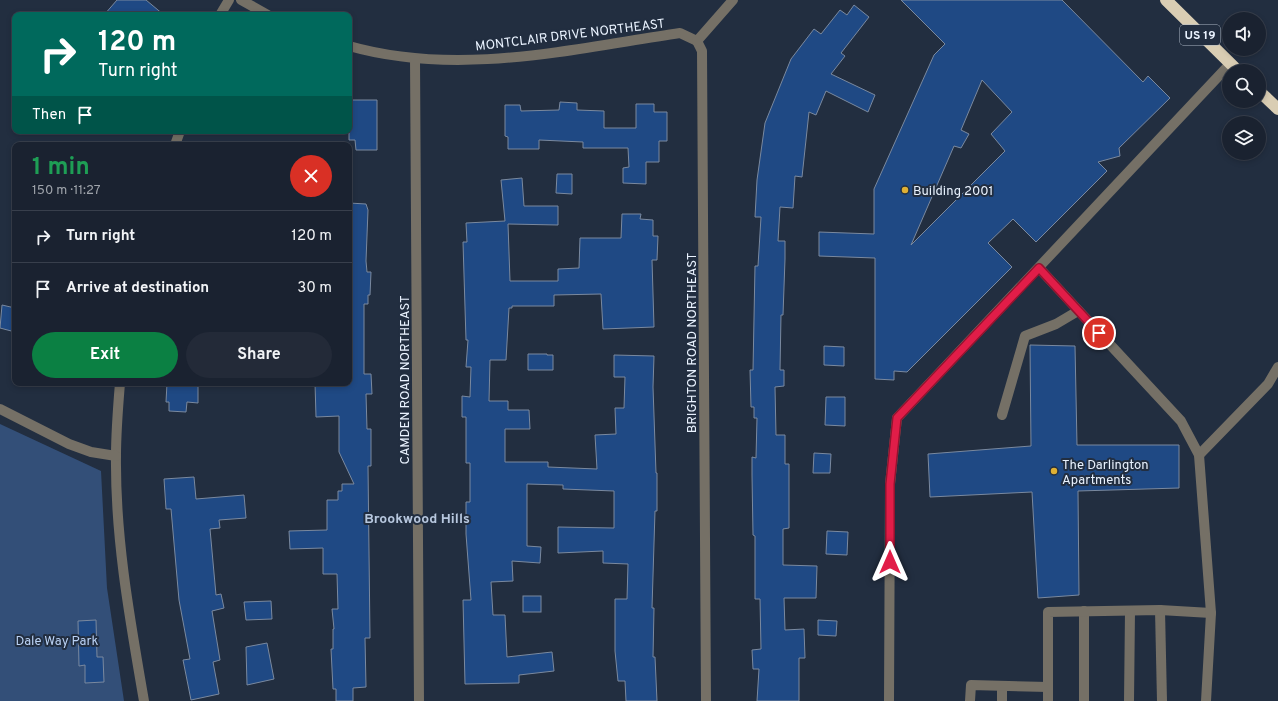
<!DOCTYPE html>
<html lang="en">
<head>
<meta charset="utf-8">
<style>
	body { margin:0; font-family:Overpass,sans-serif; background:#232a38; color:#f1f3f6; height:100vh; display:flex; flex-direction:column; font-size:15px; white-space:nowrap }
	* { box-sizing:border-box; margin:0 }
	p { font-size:13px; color:#9fa4ab }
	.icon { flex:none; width:22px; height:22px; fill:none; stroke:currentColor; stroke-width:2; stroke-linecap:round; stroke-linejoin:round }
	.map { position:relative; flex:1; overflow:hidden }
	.panel { position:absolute; left:12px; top:142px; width:340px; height:244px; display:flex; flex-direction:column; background:#1a2230; border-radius:8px; box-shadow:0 2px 6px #0003,0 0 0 1px #383f4c }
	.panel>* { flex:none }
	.hud { position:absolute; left:12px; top:12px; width:340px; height:122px; border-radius:8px; box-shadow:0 2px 6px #0003,0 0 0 1px #383f4c; background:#00695c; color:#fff; overflow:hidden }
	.buttons { position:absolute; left:1222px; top:12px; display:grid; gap:8px }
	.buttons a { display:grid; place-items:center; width:44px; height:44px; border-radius:50%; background:#1a2230; box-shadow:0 2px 6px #0003,0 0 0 1px #383f4c; font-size:20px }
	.pin { position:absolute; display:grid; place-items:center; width:34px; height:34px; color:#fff; margin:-17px; border:2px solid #fff; border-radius:50%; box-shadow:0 1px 4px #0007 }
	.me { position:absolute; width:44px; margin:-22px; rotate:0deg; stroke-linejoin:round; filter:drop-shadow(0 0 3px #0008) }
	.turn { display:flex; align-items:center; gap:14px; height:84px; padding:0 20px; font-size:18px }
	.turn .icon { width:52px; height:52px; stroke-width:2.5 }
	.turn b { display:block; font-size:28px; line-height:34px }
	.then { display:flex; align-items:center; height:38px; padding:0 20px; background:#0003; gap:8px; font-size:15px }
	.round { display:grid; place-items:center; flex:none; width:42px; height:42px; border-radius:21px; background:#232a38 }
	.overview { display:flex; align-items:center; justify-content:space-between; height:68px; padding:0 20px }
	h1 { font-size:24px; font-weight:700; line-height:30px; color:#1e9e55 }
	.button { display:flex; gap:8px; margin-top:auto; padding:8px 20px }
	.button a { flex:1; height:46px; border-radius:24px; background:#0b8043; color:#fff; font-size:16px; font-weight:700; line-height:46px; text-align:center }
	.button a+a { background:#232a38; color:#f1f3f6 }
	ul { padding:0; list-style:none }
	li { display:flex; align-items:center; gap:12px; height:52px; padding:0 20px; border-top:1px solid #383f4c }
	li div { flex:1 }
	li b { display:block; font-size:15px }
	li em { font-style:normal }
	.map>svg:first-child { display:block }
	.green { fill:#334f78 }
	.building { fill:#1f4984; stroke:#7a899f; fill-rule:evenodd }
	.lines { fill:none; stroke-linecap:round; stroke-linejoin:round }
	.lane { stroke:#757066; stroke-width:10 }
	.street { stroke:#757066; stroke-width:10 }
	.highway { stroke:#d9cdb3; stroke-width:12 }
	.route-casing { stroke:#92132f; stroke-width:10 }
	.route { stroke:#e11d48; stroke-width:7 }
	.poi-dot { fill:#dfb034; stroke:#222e40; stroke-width:1.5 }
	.labels { text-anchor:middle; stroke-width:4; stroke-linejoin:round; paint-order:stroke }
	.shield { fill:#222e40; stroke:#aeb8c6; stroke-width:1 }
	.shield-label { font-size:12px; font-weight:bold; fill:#eaf3ff }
	.street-label { font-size:13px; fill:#eaf3ff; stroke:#222e40 }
	.poi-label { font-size:13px; fill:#eaf3ff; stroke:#222e40; text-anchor:start }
	.park-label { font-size:13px; fill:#bbd3f6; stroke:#222e40 }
	.neighbourhood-label { font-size:14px; font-weight:bold; fill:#b7c7de; stroke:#222e40 }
</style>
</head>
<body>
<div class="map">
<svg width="1278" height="701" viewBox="0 0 1278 701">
	<rect width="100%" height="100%" fill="#222e40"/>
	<!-- green -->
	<path class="green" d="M0,424l101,47 6,117 17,113h-124z"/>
	<!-- building -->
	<g class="building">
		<path d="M117,0h29l18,15h-60z"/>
		<path d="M901,0h161l81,82 5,-6 22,22 -51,50 1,8 -22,6 9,9 -71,71 -23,-23 -25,24 24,24 -105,105 -13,-1v9l-19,-1v-121l-56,-2v-24l55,2v-45l60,-134 11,-11zM982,80l30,32 -21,22 14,17 -94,94 43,-99 7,2 8,-14 -8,-4z"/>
		<path d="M854,5l15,12 -28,36 4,3 -14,18 44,21 -7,17 -42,-21 -10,24 -7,-3 -7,65 -7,-1 -2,32 -13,-1 -2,34h7v18l-2,56h-2l-1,55h4v16l-9,1 1,48h9v29h4v64l-6,1v36l34,1 -1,32h-32l1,32 19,-1 1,29h-6v43h-42l2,-32h-6l-1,-19 9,-1 -1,-50h-5v-63l-2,-1 -1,-60v-18l4,1 1,-40h-3v-11h-3l-1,-37h3l2,-104h3l3,-49h-6l2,-37 8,-57 26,-64 23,-30 7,5 19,-24 7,5z"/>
		<path d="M349,100h28v50h-21l-1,-10h-6z"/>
		<path d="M560,102l17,1v7l27,1v17h32v-24h18v8h13v29h-8v21h-13v22l-23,-1v-15l6,-1 -1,-19h-45v-6l-44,-2v9h-31v-12l-3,-1v-31h15l1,6 38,-1z"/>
		<path d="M557,174h15v20l-16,-1z"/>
		<path d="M522,178l2,28h34v19l-50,-1 2,57h48v-12l21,-1 1,-30h41l1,-24h19l-1,5 13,1v16h5l-1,24h-5l2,67 -51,2 -2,-35 -47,1v11h-42v2h-3l-3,52h-16l-1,41h19v9h21l1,19h-25v33h43v5l49,2 -2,-34 21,-1 -1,-26h9l1,-31h-11v-22l40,1 -1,31 3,86h1v38h-2l-3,97h2l-1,49h2l2,44h-31l-1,-20h-7l-3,-30v-52h12l1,-35 -25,-1v-12l-45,2v-26l56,1v-37l-51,-2v-4l-36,-1v62l14,1 -1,16 -28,-2 1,20 -22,1 2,33h12l2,42 45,-5 2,19 -35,4v8l-54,1 -2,-84h8l-5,-66v-32h4v-39h-4v-46h-4v-21l8,1 1,-30h-5l2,-27h-2l-3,-98h4l-1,-19 39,-2 -4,-41z"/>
		<path d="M349,203l17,1 2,6 -2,51 1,11h4l-1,23h-2v9h-4v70h7l1,20h-6l1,35h4v37h-3l2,172h-5l1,49 -13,1v13h-17v-12h-3l-2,-40h2v-20h1l-2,-20h6l-1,-35h-14v-26l-33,1 -1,-18 38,-1v-30h11v-9h4v-7h12l-15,-32v-36l-23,1 -1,-34h34z"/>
		<path d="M2,305l13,3v24l-15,-4z"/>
		<path d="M1030,345l45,1 2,99h102v43l-101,3 1,104 -41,3 -6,-106 -102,5 -2,-43 103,-8z"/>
		<path d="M824,346l20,1v19l-20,-1z"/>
		<path d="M528,354h19v1h6v15h-25z"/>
		<path d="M167,383h31v20l-11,-1 -1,10 -17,-1v-9h-3z"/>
		<path d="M826,397h19v29l-20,-1z"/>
		<path d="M814,453l17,1 -1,19h-17z"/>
		<path d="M194,477l2,22 48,-4 2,23 -27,2 1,8 -10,1 6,66 5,-1 3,14 -12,3 8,49 -7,2 6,32 -28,6 -8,-40 7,-1 -11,-59 -8,-91h-5l-2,-30z"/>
		<path d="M827,531l21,1 -1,23 -21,-1z"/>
		<rect x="523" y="596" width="18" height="16"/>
		<path d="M271,601l1,18 -26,1 -2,-18z"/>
		<path d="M96,620l1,37h6l1,25 -19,1v-18l-6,1 -1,-45z"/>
		<path d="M818,620l19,1 -1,15 -18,-1z"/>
		<path d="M267,643l7,36 -27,6 -1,-38z"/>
	</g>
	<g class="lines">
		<!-- lane -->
		<g class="lane">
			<path d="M1002,415l23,-79 31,-12 22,-13"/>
			<path d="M1199,455l69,-71 10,-17"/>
			<path d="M1160,610l2,91"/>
			<path d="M1084,611v90"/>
			<path d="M1002,686v15"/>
			<path d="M970,701l1,-16 77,2"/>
			<path d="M1048,701v-89l112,-2 51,3"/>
			<path d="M1129,701l1,-90"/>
		</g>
		<!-- street -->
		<g class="street">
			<path d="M241,0l27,15"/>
			<path d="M220,15l9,-15"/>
			<path d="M349,46c109,31 222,3 331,-13l17,8"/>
			<path d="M415,59l4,642"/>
			<path d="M175,145l5,-14"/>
			<path d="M1039,268l142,153 18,34 12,158 -5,88"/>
			<path d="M120,383c-2,24 -4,49 -4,73 -1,82 14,164 28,245"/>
			<path d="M0,409l69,35 22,8 25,4"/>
			<path d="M706,701l-4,-650 -5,-10 36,-41"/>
			<path d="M889,701l1,-217 7,-66 333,-354"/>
		</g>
		<!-- highway -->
		<g class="highway">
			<path d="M1166,0l72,71"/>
			<path d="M1259,91l19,18"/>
		</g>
	</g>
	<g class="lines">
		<!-- route casing -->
		<g class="route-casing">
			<path id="route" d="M890,562v-78l7,-66 142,-150 60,65"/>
		</g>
		<!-- route -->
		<use href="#route" class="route"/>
	</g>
	<!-- markers -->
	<g class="poi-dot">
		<circle cx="905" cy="190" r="4"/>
		<circle cx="1054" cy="471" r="4"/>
	</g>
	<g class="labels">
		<!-- shield labels -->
		<rect class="shield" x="1180" y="25" width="40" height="20" rx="3"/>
		<g class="shield-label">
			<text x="1200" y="39">US 19</text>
		</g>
		<!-- street labels -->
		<g class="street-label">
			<text transform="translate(570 34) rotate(-7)" y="5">MONTCLAIR DRIVE NORTHEAST</text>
			<text transform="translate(691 343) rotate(-90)" y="5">BRIGHTON ROAD NORTHEAST</text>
			<text transform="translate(404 380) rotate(-90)" y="5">CAMDEN ROAD NORTHEAST</text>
		</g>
		<!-- poi labels -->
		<g class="poi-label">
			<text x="913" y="195">Building 2001</text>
			<text x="1062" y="469">The Darlington<tspan x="1062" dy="15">Apartments</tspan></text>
		</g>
		<!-- park labels -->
		<g class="park-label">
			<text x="57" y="645">Dale Way Park</text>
		</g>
		<!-- neighbourhood labels -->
		<g class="neighbourhood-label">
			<text x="417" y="523">Brookwood Hills</text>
		</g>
	</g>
</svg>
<div class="buttons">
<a><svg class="icon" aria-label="sound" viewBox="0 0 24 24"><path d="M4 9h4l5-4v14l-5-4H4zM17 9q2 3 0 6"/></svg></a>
<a><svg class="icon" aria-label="search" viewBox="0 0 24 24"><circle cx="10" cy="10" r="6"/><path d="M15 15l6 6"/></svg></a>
<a><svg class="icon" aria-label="layers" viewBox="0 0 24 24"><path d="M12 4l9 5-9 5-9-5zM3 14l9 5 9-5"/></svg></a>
</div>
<div class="pin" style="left:1099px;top:333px;background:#d93025"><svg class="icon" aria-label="arrive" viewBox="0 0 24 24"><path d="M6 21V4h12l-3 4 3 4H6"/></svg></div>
<svg class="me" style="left:890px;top:562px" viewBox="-20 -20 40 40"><path d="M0-17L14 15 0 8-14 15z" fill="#e11d48" stroke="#fff" stroke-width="4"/></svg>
<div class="hud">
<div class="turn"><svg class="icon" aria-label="right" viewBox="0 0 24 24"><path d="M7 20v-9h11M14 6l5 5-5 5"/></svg><div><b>120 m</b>Turn right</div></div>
<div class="then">Then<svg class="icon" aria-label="arrive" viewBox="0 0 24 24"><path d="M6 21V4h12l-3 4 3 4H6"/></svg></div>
</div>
<section class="panel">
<div class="overview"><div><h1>1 min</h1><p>150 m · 11:27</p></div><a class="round" style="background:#d93025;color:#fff"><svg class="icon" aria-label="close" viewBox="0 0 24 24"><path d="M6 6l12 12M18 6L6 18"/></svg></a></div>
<ul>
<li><svg class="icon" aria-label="right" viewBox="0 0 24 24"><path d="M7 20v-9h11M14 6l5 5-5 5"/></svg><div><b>Turn right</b></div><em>120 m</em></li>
<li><svg class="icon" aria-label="arrive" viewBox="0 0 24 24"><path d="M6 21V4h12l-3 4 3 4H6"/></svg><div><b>Arrive at destination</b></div><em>30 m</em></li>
</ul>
<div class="button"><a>Exit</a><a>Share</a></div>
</section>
</div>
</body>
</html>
